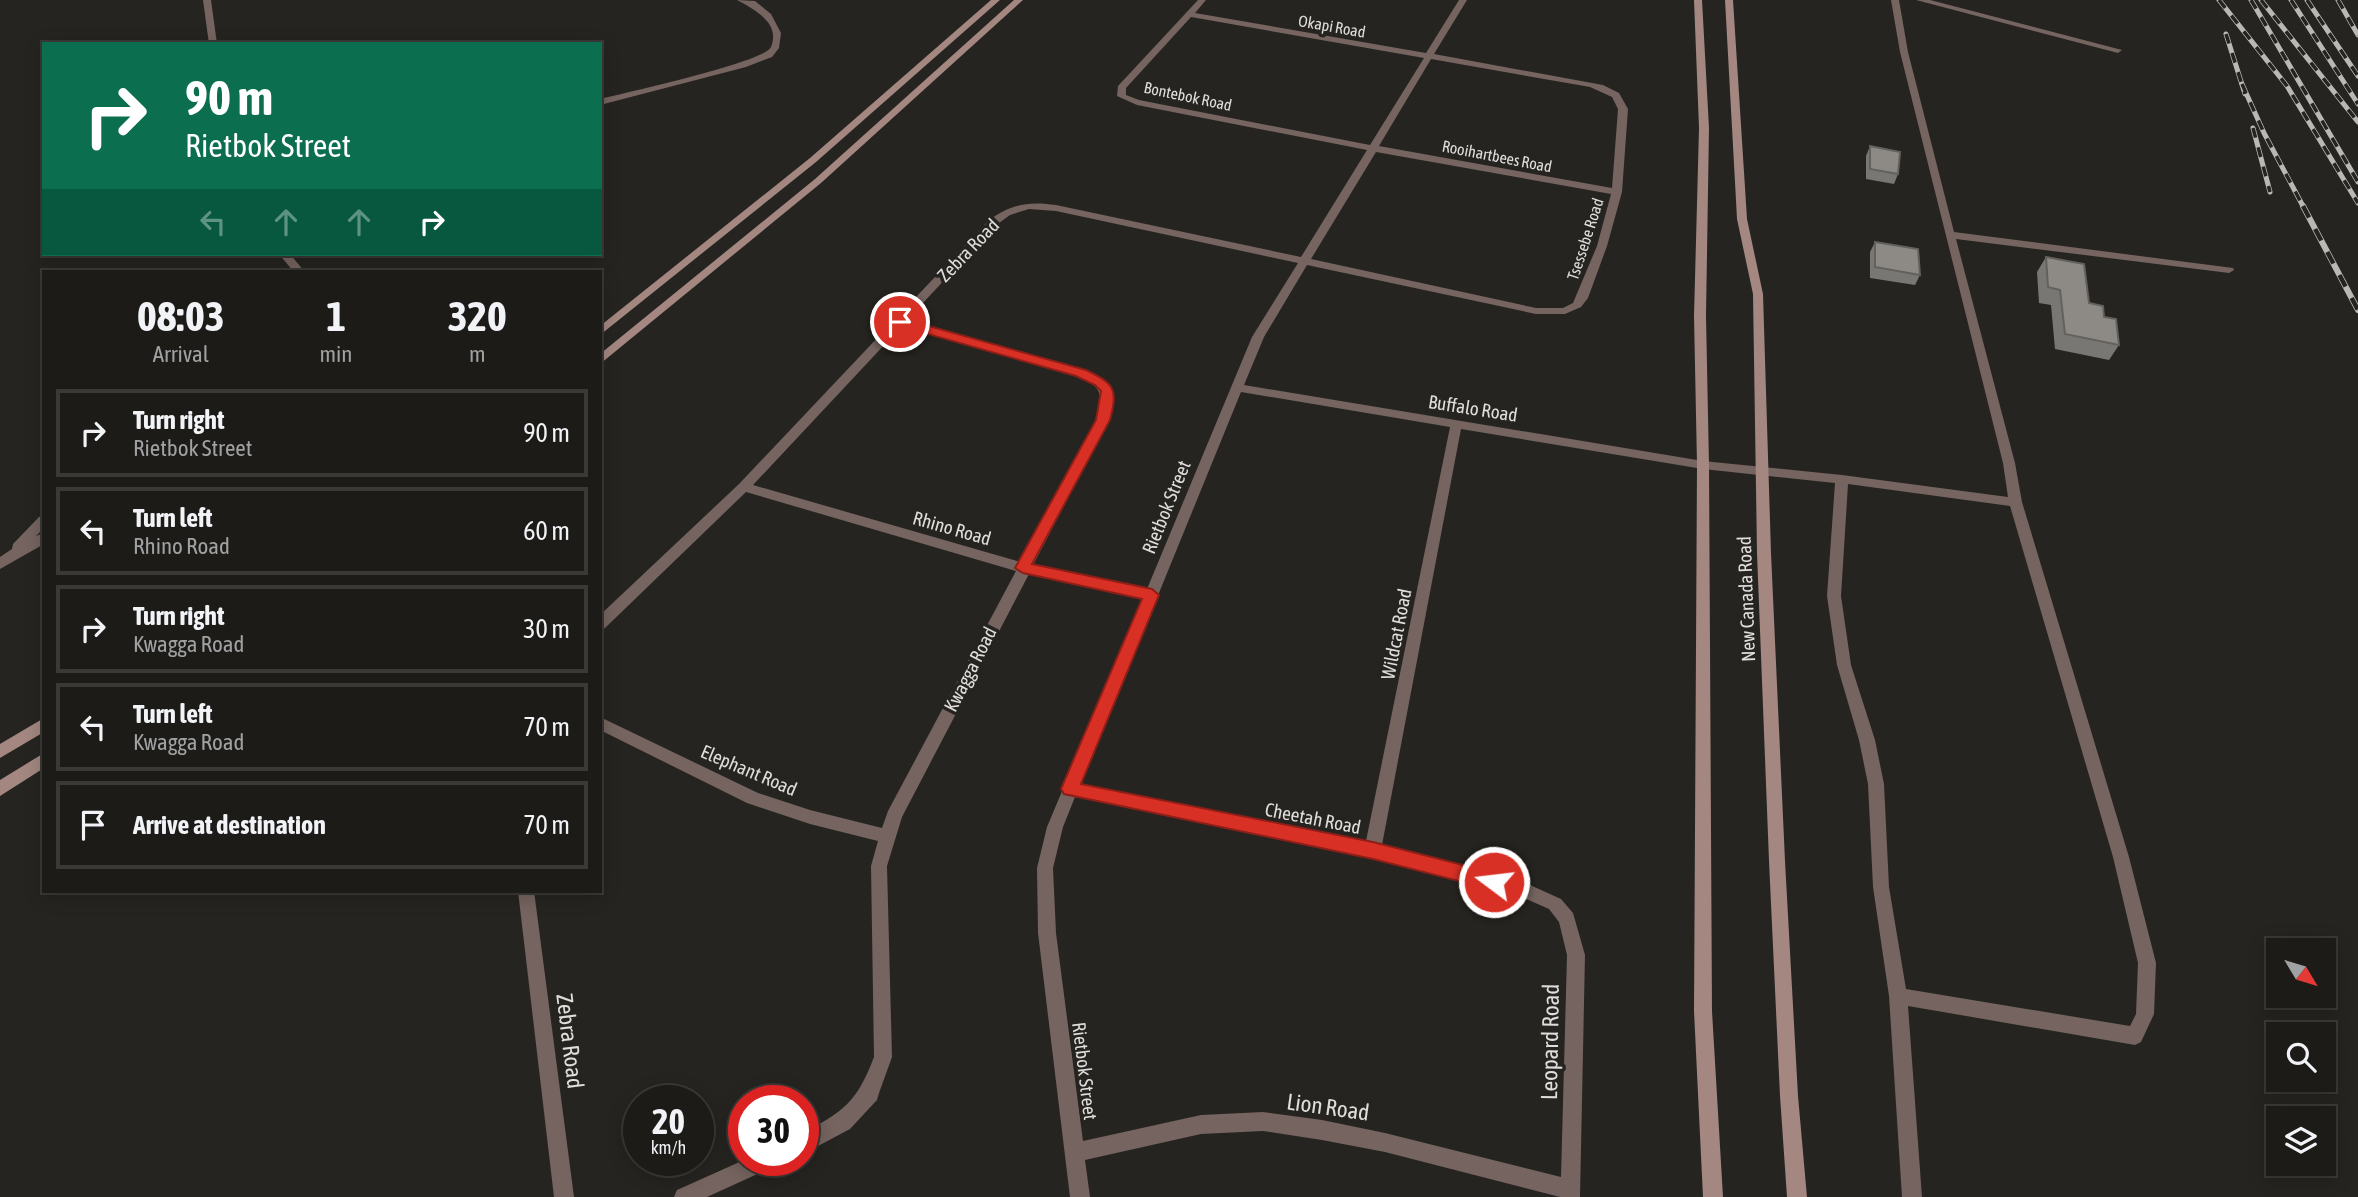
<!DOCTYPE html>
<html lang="en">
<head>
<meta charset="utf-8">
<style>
	body { margin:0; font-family:"Asap Condensed",sans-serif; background:#252421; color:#f1f3f6; height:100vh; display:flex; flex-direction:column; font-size:26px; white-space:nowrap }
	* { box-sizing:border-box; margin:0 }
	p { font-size:23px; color:#a0a1a2 }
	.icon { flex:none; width:38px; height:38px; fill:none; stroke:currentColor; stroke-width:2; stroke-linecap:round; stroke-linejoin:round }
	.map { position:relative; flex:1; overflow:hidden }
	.details { position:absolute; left:42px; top:270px; width:560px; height:623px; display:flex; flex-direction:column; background:#1c1b18; border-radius:0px; box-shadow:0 4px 18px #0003,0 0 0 2px #3a3937 }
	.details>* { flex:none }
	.guide { position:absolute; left:42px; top:42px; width:560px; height:214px; border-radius:0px; box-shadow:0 4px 18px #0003,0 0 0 2px #3a3937; background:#0b6e4f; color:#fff; overflow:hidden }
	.needle { width:46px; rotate:128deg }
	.tools { position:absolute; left:2266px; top:938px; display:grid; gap:14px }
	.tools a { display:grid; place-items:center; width:70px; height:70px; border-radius:0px; background:#1c1b18; box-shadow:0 4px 18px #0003,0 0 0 2px #3a3937; font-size:35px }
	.speed { position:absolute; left:623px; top:1085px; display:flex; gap:14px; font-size:35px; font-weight:700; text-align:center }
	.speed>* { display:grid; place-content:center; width:91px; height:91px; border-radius:50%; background:#1c1b18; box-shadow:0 4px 18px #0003,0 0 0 2px #3a3937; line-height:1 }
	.speed small { font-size:18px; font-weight:400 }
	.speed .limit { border:10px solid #d22; background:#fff; color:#111 }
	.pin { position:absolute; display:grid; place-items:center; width:60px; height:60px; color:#fff; margin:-30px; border:4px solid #fff; border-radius:50%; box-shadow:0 2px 7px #0007 }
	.me { position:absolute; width:77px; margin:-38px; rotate:285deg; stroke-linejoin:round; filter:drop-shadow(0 0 5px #0008) }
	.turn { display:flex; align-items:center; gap:24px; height:147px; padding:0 28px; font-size:32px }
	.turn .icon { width:91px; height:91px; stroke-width:2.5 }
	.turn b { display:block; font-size:49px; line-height:60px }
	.lanes { display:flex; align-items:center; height:66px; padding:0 28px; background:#0003; justify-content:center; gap:35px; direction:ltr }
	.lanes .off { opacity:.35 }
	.eta { display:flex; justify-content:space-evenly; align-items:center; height:119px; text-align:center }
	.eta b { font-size:42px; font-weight:700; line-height:49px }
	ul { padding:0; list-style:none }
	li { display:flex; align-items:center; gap:21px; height:88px; margin:0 14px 10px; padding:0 14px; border:4px solid #3a3937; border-radius:0px }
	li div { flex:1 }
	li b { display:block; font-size:26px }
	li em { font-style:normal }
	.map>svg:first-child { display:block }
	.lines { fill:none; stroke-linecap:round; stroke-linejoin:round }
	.street { fill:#75645f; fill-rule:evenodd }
	.secondary { fill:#a38780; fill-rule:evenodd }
	.rail-far1-casing { stroke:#bab8b6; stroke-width:5 }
	.rail-casing { stroke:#bab8b6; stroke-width:6 }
	.rail-far1 { stroke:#262420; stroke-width:3.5; stroke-dasharray:10; stroke-linecap:butt }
	.rail { stroke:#262420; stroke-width:4.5; stroke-dasharray:13; stroke-linecap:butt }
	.wall { fill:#797773 }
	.building { fill:#8d8a86; stroke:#63615e; stroke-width:2 }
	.route { fill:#d93025; stroke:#8d1f18; stroke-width:2 }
	.labels { text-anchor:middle; stroke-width:7; stroke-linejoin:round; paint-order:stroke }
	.far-street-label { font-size:16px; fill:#e0dedc; stroke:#262420 }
	.street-label { font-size:19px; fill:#e0dedc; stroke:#262420 }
	.near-street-label { font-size:23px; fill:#e0dedc; stroke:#262420 }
</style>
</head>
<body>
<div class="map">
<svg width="2358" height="1197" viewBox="0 0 2358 1197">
	<rect width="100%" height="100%" fill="#262420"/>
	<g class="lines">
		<!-- street -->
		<g class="street">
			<path d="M203,0h8l6,44h-8z"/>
			<path d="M737,0l18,1 16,13 10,19 -2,15 -7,9 -26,10 -146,38v-6c24,-6 165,-37 171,-52 10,-25 -18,-38 -34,-47z"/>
			<path d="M1198,0h8l-11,13 231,40 33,-53h8l-33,54 169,31 16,8 9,16 -6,83 -15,54 -19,52 -7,9 -16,7h-29l-229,-49 -43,72 -20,48 459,76 139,14 166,22 -5,-34 -103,-411 -9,-52h8l9,52 46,180 279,36 1,2 -5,3 -273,-34 59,224 7,39 107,355 27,106 -2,51 -13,28 -6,3 -227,-39 14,191h-20l-13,-201 -16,-109 -5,-103 -9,-44 -22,-75 -10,-69 8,-113 -132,-14 -242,-40 -79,416 137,35 42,19 12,14 12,42 -5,242h-20l-175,-45 -63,-12 -59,-9 -62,3 -116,26 5,37h-20l-32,-264 -1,-65 10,-41 96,-229 -114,-24 -127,243 -15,49 5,191 -13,36 -2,7 -27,29 -47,25v-21c41,-22 54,-31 71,-76l-3,-191 7,-25 -68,-17 -63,-21 -147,-73v-13l158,76 52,17 72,18 6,-17 128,-240 -270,-79 -141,136 -5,1v-14l139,-131 248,-262c22,-18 42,-21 69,-17l245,52 66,-107 -230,-45 -20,-9 1,-10zM1191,17l233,41 -54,87 -231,-45 -13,-5v-7zM1431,59l159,28 22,10 6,12 -6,79 -233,-42zM1376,152l235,42 -14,52 -24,57 -10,5h-27l-225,-49zM1029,209l27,2 242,52 -46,74 -105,252 -114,-24 76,-145c7,-28 4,-38 -24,-50l-178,-50 88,-94 15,-11zM902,326l175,50c26,11 26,18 20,44l-76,142 -268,-77zM1241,392l209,35 -84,414 -285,-57zM1848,484l162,22 103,351 25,106 -2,51 -6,12 -224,-37 -17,-102 -5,-103 -9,-44 -24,-75 -10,-69zM1075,797l298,60 144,38 32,14 10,13 8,33 -6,222 -176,-44 -63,-13 -59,-8 -62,3 -118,26 -27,-208 -3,-65 10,-41z"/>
			<path d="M1916,0h14l192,50 -4,3z"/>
			<path d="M279,254h11l14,17h-11z"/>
			<path d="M44,515v13l-8,8 8,-3v11l-44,25v-12l12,-8 1,-5 26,-27z"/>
			<path d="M518,891h16l40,306h-20z"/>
			<path d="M744,1160h32l-3,7 -66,30h-33l3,-7z"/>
		</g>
		<!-- secondary -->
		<g class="secondary">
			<path d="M991,0h9l-184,162 -216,173v-9l210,-168z"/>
			<path d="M1014,0h9l-202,183 -221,181v-10l215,-175z"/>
			<path d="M1694,0h8l7,128 -3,188 3,149 3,546 11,186h-20l-9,-186 3,-546 -3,-149 5,-188z"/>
			<path d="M1725,0h8l14,219 16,75 8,259 14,308 13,235 9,101h-20l-7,-101 -11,-235 -12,-308 -4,-259 -16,-75z"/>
			<path d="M44,718v14l-44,26v-14z"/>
			<path d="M44,753v15l-44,28v-16z"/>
		</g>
		<!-- rail-far1 casing -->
		<g class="rail-far1-casing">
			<g id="rail-far1">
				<path d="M2219,0l68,86 71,117"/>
				<path d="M2251,0l107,182"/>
				<path d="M2261,0l97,122"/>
				<path d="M2291,0l67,104"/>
				<path d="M2307,0l51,76"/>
				<path d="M2338,0l20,35"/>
				<path d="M2226,34l19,60"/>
				<path d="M2242,84l22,49 40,75"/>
				<path d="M2253,128l17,64"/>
			</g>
		</g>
		<!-- rail casing -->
		<g class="rail-casing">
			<path id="rail" d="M2303,206l55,104"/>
		</g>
		<!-- rail-far1 -->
		<use href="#rail-far1" class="rail-far1"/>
		<!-- rail -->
		<use href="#rail" class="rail"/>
	</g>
	<!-- wall -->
	<g class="wall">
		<path d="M1870,146l28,28 -4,10 -28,-5v-23z"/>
		<path d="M1875,242l45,33 -5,10 -45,-7v-26z"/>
		<path d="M2046,257l43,46 15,14 15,28 -10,15 -54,-11 -4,-44 -12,-2 -2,-31z"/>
	</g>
	<!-- building -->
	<g class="building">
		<path d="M1870,146l30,6 -2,22 -28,-5z"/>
		<path d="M1875,242l43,7 2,26 -45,-8z"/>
		<path d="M2046,257l38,7 5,39 14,3 1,11 12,2 3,26 -54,-11 -5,-44 -12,-3z"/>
	</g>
	<!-- route -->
	<path class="route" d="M900,318l186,52c29,14 32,19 24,50l-78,144 120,25 7,6 -78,189 292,58 121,31 6,3 3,6 -3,6 -6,2 -121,-31 -309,-65 -3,-5 81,-190 -119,-26 -8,-5 81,-148 5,-29 -6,-6 -19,-9 -180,-51 -2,-3z"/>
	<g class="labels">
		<!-- far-street labels -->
		<g class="far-street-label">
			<text transform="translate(1332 26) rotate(10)" y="6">Okapi Road</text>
			<text transform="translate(1188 96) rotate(12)" y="6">Bontebok Road</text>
			<text transform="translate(1497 156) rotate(11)" y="6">Rooihartbees Road</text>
			<text transform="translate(1585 239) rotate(-72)" y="6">Tsessebe Road</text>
		</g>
		<!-- street labels -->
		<g class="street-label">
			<text transform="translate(968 250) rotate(-46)" y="7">Zebra Road</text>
			<text transform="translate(1473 408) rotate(9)" y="7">Buffalo Road</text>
			<text transform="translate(1166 507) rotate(-68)" y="7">Rietbok Street</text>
			<text transform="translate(952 528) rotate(16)" y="7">Rhino Road</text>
			<text transform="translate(1746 599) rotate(-92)" y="7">New Canada Road</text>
			<text transform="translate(1396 634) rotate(-79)" y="7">Wildcat Road</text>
			<text transform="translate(970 669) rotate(-63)" y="7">Kwagga Road</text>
			<text transform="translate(749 770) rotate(23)" y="7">Elephant Road</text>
			<text transform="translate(1313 818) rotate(11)" y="7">Cheetah Road</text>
			<text transform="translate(1085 1071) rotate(83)" y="7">Rietbok Street</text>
		</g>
		<!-- near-street labels -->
		<g class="near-street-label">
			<text transform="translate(570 1041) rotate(83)" y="8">Zebra Road</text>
			<text transform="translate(1550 1042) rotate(-89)" y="8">Leopard Road</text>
			<text transform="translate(1328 1107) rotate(8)" y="8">Lion Road</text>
		</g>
	</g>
</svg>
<div class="tools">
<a><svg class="needle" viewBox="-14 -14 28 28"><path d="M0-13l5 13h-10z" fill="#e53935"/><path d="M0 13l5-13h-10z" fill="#a0a1a2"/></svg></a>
<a><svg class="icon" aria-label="search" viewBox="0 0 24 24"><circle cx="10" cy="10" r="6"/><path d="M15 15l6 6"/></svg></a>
<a><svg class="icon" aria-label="layers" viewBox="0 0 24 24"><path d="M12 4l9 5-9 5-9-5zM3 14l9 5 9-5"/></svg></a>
</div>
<div class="speed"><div>20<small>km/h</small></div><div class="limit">30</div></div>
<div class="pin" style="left:900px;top:322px;background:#d93025"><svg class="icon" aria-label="arrive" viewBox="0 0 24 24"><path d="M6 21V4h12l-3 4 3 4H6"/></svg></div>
<svg class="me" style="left:1494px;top:882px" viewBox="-20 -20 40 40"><circle r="17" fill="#d93025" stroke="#fff" stroke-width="3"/><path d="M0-11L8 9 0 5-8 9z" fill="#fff"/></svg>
<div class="guide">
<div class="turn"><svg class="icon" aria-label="right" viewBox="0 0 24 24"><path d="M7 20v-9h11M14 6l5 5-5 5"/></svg><div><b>90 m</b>Rietbok Street</div></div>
<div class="lanes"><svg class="icon off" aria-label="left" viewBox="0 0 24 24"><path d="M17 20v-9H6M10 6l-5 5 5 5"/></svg><svg class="icon off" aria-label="ahead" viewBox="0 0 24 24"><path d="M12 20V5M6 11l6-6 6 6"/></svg><svg class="icon off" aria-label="ahead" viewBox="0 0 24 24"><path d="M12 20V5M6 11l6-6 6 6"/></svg><svg class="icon" aria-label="right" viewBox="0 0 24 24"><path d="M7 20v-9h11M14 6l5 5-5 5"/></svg></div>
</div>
<section class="details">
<div class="eta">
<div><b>08:03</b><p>Arrival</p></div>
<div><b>1</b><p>min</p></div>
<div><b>320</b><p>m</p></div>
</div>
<ul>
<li><svg class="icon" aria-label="right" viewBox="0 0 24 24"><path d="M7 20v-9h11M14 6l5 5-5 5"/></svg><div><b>Turn right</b><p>Rietbok Street</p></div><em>90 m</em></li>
<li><svg class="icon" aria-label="left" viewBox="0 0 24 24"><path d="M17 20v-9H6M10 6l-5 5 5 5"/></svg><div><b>Turn left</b><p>Rhino Road</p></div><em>60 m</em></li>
<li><svg class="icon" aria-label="right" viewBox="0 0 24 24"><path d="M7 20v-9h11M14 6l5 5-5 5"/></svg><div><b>Turn right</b><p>Kwagga Road</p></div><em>30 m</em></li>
<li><svg class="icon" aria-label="left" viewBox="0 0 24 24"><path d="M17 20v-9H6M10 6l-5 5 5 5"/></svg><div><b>Turn left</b><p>Kwagga Road</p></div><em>70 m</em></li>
<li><svg class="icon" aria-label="arrive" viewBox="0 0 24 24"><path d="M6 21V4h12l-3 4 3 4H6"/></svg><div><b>Arrive at destination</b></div><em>70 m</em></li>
</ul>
</section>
</div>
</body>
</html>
